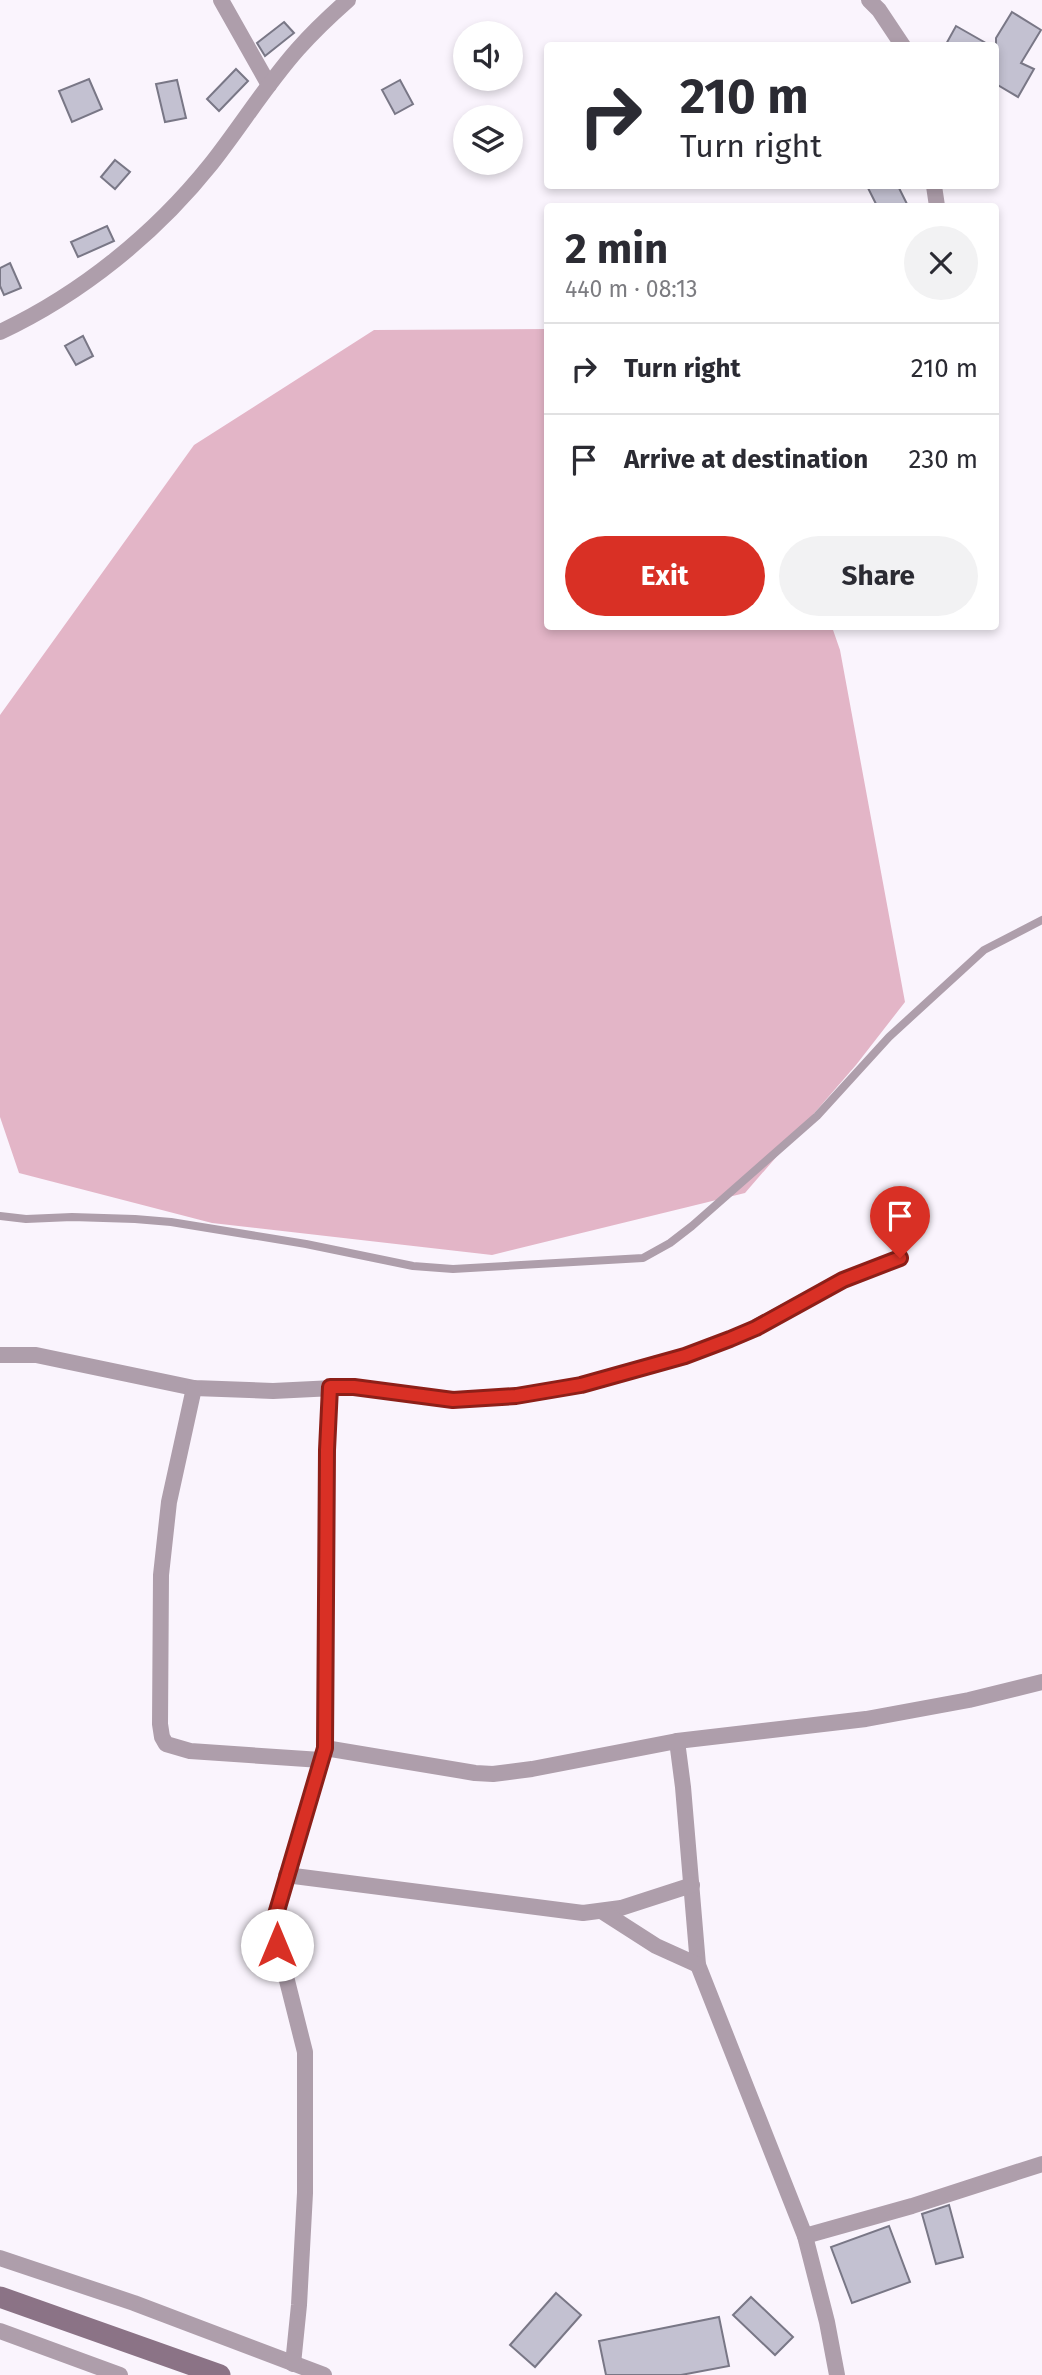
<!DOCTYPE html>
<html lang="en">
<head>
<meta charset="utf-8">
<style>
	body { margin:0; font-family:"Fira Sans",sans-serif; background:#f2f2f3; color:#2b2b33; height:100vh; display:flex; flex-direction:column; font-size:26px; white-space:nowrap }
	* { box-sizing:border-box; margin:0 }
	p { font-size:23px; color:#7c7c81 }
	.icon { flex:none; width:38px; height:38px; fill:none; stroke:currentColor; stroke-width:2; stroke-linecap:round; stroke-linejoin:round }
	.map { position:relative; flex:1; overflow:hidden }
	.side { position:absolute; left:544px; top:203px; width:455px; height:427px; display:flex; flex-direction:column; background:#fff; border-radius:7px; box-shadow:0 4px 10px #0003 }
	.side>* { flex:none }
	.top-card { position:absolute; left:544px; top:42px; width:455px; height:147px; border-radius:7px; box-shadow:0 4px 10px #0003; background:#fff; color:#2b2b33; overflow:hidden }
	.controls { position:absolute; left:453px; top:21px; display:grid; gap:14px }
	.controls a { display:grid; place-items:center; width:70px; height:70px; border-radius:50%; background:#fff; box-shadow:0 4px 10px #0003; font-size:35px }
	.pin { position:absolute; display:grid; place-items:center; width:60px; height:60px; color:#fff; margin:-72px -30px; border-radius:50% 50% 50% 0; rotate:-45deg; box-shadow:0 0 7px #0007 }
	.pin .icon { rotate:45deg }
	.me { position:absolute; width:77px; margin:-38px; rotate:0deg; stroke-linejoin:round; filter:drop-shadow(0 0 5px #0008) }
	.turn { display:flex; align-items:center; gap:24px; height:147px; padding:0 21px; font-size:32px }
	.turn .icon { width:91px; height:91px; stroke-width:2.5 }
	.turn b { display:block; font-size:49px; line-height:60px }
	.round { display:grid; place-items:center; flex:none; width:74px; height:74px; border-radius:37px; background:#f2f2f3 }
	.summary { display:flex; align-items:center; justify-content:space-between; height:119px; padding:0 21px }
	h1 { font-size:42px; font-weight:700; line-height:52px }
	.cta { display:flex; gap:14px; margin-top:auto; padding:14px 21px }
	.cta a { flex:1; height:80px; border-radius:42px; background:#d93025; color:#fff; font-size:28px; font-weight:700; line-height:80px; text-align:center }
	.cta a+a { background:#f2f2f3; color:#2b2b33 }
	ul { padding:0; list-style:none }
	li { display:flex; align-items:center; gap:21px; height:91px; padding:0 21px; border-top:2px solid #e1e1e2 }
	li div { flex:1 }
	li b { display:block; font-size:26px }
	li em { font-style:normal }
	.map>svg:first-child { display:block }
	.green { fill:#e3b5c7 }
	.building { fill:#c3c1d1; stroke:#797786; stroke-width:2 }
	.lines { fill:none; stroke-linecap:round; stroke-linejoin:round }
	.lane { stroke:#ae9eab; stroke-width:8 }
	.street { stroke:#ae9eab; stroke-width:16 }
	.secondary { stroke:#8b7386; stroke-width:21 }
	.route-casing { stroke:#8d1f18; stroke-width:18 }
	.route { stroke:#d93025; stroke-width:12 }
</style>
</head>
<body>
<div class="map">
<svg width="1042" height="2375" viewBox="0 0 1042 2375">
	<rect width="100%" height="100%" fill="#faf4fd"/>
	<!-- green -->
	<path class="green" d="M548,329v297l284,1 8,23 65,352 -49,63 -111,128 -253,62 -280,-32 -193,-50 -19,-56v-402l194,-270 180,-115z"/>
	<!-- building -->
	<g class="building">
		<path d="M1012,12l29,18 -20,33 13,6 -16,28 -22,-13v-46z"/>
		<path d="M284,22l10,11 -29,23 -8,-13z"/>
		<path d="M956,26l35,20h-46z"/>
		<path d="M236,69l12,12 -29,30 -12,-12z"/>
		<path d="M89,79l13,30 -30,13 -13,-31z"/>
		<path d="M177,80l9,38 -21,4 -9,-38z"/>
		<path d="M400,80l13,24 -18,10 -13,-24z"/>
		<path d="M115,160l15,12 -15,17 -14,-12z"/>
		<path d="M867,186h31l10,20h-31z"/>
		<path d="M107,226l7,15 -36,16 -7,-15z"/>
		<path d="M10,263l11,25 -17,7 -4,-9v-18z"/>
		<path d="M83,336l10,20 -17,9 -11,-19z"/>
		<path d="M949,2205l14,52 -27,7 -14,-50z"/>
		<path d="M889,2226l21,56 -58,21 -21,-56z"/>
		<path d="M556,2293l25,22 -46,52 -25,-22z"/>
		<path d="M751,2297l42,40 -18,18 -42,-40z"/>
		<path d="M719,2317l10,49 -48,9h-75l-7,-34z"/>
	</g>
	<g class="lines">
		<!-- lane -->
		<path class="lane" d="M0,1216l26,3 46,-2 63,2 36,3 135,22 107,22 40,3 190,-11 27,-15 22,-17 125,-110 72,-79 95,-87 58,-30"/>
		<!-- street -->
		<g class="street">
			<path d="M221,0l48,85"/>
			<path d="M869,0l10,10 24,36"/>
			<path d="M934,186l3,20"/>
			<path d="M0,332c81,-38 155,-98 211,-168 30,-38 55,-79 87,-115 16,-18 33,-34 50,-49"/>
			<path d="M0,1355h36l158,33 79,3 81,-4 99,13 63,-4 65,-11 104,-29 58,-22 100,-54 57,-22"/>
			<path d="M194,1388l-25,114 -8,73 -1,149 2,13 4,7 24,7 131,9"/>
			<path d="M677,1741l6,46 15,178 107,271 22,86 10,53"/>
			<path d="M325,1748l150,25 18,1 39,-5 145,-28 189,-22 103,-19 73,-18"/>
			<path d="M286,1875l297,38 38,-5 71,-23"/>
			<path d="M603,1912l53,34 42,19"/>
			<path d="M805,2236l107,-30 130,-42"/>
			<path d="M0,2258l134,45 190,72"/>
			<path d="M0,2331l120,44"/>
			<path d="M293,2364l6,-59 6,-112v-141l-32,-127 52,-177 2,-298 3,-63"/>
		</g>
		<!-- secondary -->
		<path class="secondary" d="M0,2297l220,78"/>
	</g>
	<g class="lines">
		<!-- route casing -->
		<g class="route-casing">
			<path id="route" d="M277,1945l-3,-24 51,-173 2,-298 3,-63h24l99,13 63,-4 65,-11 104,-29 45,-17 26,-11 87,-48 57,-22"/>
		</g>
		<!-- route -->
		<use href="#route" class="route"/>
	</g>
</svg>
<div class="controls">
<a><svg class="icon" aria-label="sound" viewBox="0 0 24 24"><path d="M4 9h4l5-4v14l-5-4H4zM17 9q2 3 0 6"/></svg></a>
<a><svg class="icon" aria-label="layers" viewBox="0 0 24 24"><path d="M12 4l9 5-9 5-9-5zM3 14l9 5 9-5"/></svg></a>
</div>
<div class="pin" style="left:900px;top:1258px;background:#d93025"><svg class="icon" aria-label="arrive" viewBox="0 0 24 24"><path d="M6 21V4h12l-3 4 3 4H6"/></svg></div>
<svg class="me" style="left:277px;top:1945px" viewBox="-20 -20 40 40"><circle r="19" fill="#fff"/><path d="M0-13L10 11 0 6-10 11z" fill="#d93025"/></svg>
<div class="top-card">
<div class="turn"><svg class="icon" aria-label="right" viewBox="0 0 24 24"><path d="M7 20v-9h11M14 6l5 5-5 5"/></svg><div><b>210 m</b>Turn right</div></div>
</div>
<section class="side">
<div class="summary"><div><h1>2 min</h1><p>440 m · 08:13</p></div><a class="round"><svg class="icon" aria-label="close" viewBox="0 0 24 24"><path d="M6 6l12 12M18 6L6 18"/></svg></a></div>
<ul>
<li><svg class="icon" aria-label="right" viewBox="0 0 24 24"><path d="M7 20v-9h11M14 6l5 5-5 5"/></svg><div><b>Turn right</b></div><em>210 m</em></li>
<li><svg class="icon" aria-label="arrive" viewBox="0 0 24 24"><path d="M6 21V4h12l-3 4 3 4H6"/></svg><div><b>Arrive at destination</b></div><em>230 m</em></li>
</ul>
<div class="cta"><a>Exit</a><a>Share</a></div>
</section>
</div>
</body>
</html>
